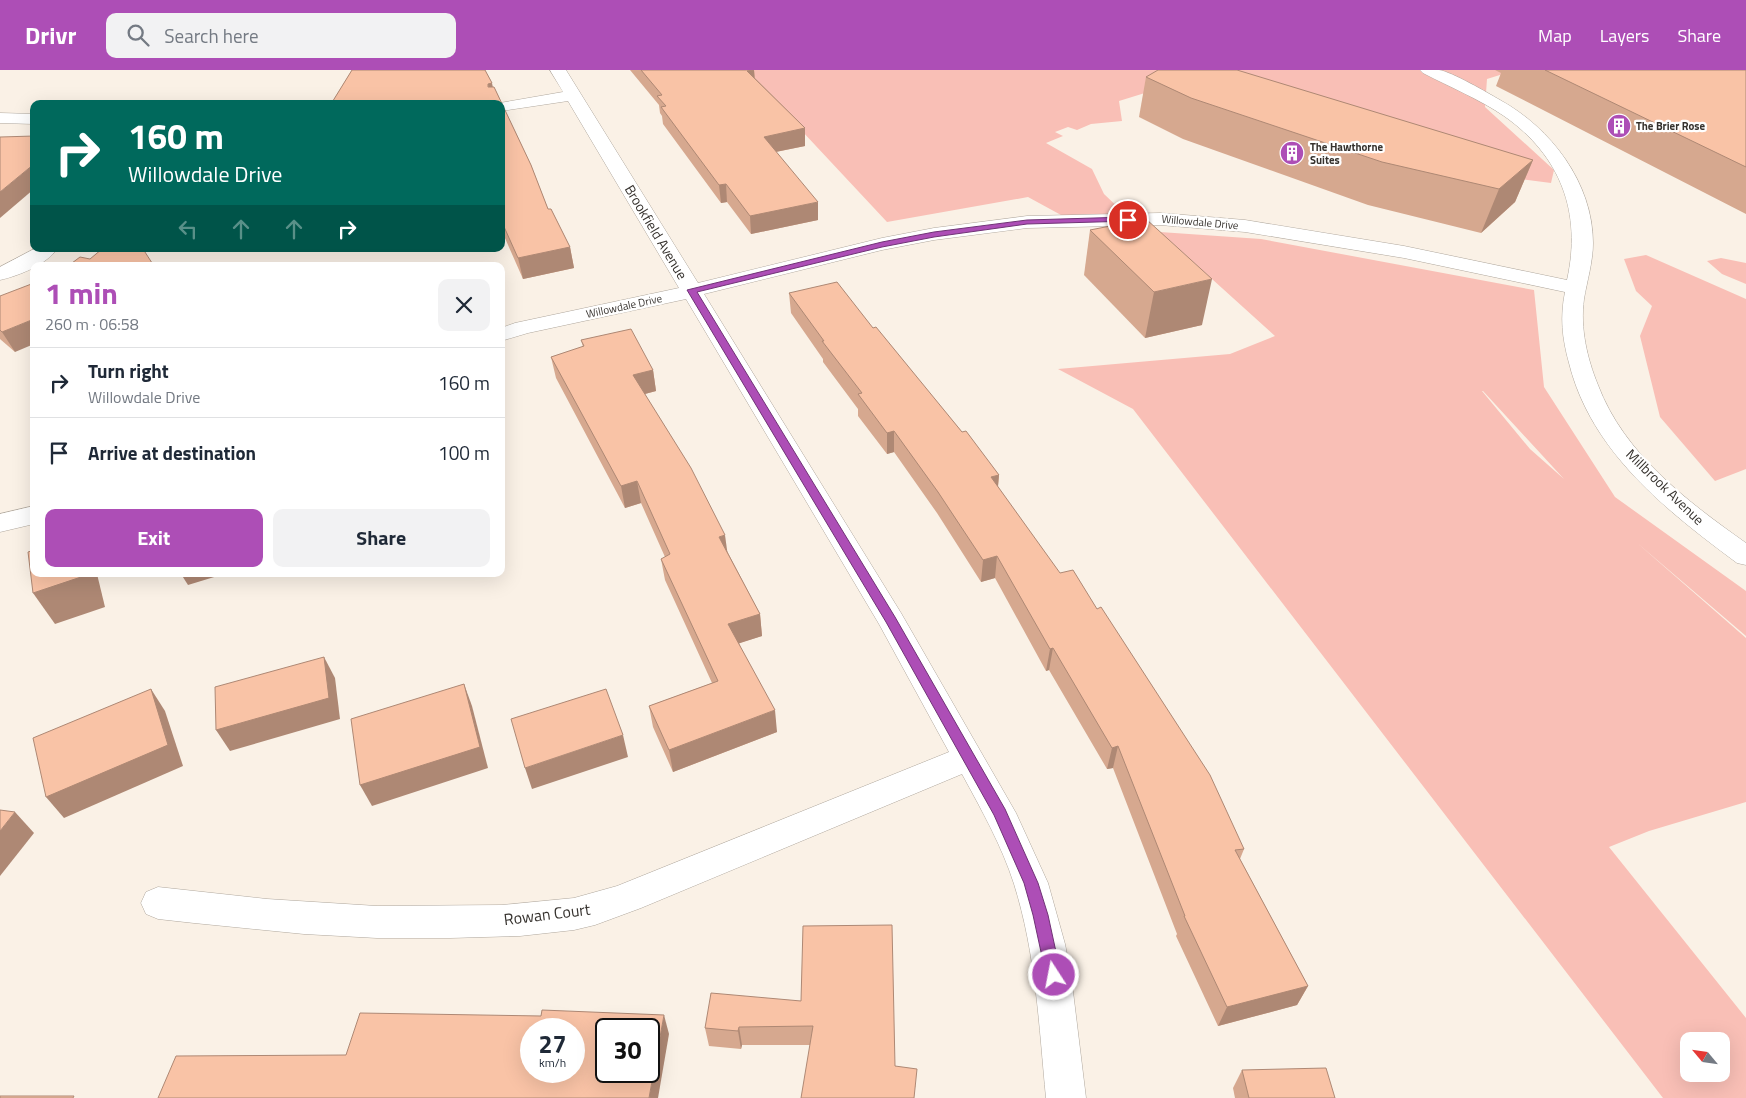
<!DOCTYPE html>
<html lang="en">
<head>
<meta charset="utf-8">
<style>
	body { margin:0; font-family:"Titillium Web",sans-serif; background:#f2f2f3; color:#1f2937; height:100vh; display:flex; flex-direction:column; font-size:19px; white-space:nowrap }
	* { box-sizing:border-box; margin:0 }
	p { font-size:16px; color:#747a83 }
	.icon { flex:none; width:28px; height:28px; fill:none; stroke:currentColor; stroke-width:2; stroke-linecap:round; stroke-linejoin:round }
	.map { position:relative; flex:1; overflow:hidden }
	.sheet { position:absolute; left:30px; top:192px; width:475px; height:315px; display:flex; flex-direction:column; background:#fff; border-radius:10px; box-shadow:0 5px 20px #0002 }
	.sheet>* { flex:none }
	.guide { position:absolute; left:30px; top:30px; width:475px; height:152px; border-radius:10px; box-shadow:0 5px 20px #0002; background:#00695c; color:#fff; overflow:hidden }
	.needle { width:32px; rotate:299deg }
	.controls { position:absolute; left:1680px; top:962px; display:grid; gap:10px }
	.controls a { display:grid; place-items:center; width:50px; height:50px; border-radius:10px; background:#fff; box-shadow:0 5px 20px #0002; font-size:25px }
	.speed { position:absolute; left:520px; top:948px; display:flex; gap:10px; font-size:25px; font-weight:700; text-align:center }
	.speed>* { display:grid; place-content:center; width:65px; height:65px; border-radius:50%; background:#fff; box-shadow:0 5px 20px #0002; line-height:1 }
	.speed small { font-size:12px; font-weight:400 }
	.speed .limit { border:2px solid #111; border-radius:8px; background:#fff; color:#111 }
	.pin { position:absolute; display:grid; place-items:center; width:42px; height:42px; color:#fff; margin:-21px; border:2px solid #fff; border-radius:50%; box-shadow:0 1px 5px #0007 }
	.me { position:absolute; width:55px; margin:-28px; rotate:349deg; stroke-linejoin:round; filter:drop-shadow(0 0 4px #0008) }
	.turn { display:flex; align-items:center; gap:18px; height:105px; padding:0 15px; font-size:22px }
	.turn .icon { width:65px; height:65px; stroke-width:2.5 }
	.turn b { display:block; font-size:35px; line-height:42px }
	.lanes { display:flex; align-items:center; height:48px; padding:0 15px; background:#0003; justify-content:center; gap:25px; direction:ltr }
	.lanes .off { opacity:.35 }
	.round { display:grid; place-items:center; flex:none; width:52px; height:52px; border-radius:10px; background:#f2f2f3 }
	.overview { display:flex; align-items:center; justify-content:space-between; height:85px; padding:0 15px }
	h1 { font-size:30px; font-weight:700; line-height:38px; color:#ad4eb6 }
	.cta { display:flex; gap:10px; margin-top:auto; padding:10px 15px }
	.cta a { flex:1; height:58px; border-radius:10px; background:#ad4eb6; color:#fff; font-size:20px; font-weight:700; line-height:58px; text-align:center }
	.cta a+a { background:#f2f2f3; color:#1f2937 }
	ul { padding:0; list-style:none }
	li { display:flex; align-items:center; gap:15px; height:70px; padding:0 15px; border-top:1px solid #e0e1e3 }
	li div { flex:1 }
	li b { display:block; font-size:19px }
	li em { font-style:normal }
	header { display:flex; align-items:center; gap:30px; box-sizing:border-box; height:70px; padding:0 25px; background:#ad4eb6; color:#fff }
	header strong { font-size:24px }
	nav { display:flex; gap:28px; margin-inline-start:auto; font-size:18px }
	.search { width:350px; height:45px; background:#f2f2f3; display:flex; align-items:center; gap:12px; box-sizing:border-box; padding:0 18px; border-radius:10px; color:#747a83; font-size:19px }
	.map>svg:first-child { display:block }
	.green { fill:#f9bfb6; fill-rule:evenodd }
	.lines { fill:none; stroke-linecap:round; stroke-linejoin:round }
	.minor-casing { stroke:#afa79d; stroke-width:1 }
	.minor { fill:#fff; fill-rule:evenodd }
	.wall { fill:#d6a88f }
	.shaded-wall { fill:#ae8874 }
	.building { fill:#f9c3a6; stroke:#ae8874; fill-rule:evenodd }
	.route { fill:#ad4eb6; stroke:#703376 }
	.labels { text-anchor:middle; stroke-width:4.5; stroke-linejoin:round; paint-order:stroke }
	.far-poi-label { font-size:11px; font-weight:bold; fill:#36322e; stroke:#fff; text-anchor:start }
	.far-street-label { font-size:11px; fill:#36322e; stroke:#fff }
	.street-label { font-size:14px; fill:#36322e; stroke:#fff }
	.near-street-label { font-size:16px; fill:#36322e; stroke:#fff }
</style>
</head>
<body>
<header>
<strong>Drivr</strong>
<div class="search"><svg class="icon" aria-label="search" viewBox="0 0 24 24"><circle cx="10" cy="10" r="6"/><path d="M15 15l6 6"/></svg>Search here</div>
<nav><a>Map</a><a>Layers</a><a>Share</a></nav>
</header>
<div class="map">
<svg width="1746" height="1028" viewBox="0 0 1746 1028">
	<rect width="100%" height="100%" fill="#faf1e6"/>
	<!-- green -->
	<g class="green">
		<path d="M745,0h771l-29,9 -2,28 69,63 -3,13 -30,-4 -347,-95 -55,17 3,20 -31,3 -14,6 -9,-3 -13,5 8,4 -17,7 46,26 12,25 20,19 -52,8 -44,-24 -141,25z"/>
		<path d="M1160,162l101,7 273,51 10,97 71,110 131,94v45l-110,-94 110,96v164l-97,29 -40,16 137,171v80h-83l-530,-689 -75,-40 172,-15 45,-18zM1482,321h1l81,88 -34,-30zM1721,971v33h-32v-33z"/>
		<path d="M1646,185l100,44v170l-31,12 -55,-64 -20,-81 12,-30 -16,-15 -12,-32z"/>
		<path d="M1721,188l25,5v21l-24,-10 -15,-13z"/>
	</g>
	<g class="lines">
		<!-- minor casing -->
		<g class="minor-casing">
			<g id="minor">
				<path d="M550,0h16l132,213 184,-45 52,-10 93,-12 133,-3 85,7 159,26 163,34c15,-67 -6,-124 -63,-164 -25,-17 -54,-29 -81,-43l-3,-3c6,0 13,0 19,0 13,2 49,23 61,30 51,28 93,83 93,143 0,19 -6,38 -9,56 -4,29 3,59 14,86 26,69 90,117 148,158v22l-9,-2c-70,-52 -146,-111 -168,-200 -7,-25 -9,-46 -4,-71l-161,-34 -159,-26 -85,-7 -133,3 -93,12 -52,10 -178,44 197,319 115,200 32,70 17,61 6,31 15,123h-40c-7,-72 -10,-144 -32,-214 -12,-38 -33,-75 -52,-110l-321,134 -46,17 -21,5 -54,6 -70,2h-73l-73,-4 -110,-11 -36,-4 -12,-5 -5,-11 5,-11 12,-5 109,12 110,7 125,-1 72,-7 43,-12 332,-134 -70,-128 -193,-325 -158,34 -27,8v-13l14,-5 164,-35 -111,-187 -67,10v-7h-7l69,-12z"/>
				<path d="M0,43l34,1v10l-34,-1z"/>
				<path d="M34,179h23c-11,16 -39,27 -57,31v-13z"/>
				<path d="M34,436v18l-34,8v-18z"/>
			</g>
		</g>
		<!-- minor -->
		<use href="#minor" class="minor"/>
	</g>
	<!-- wall -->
	<g class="wall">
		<path d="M352,0h133l7,13v4h2l1,2 36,76 17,44h3l19,38 4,21 -51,11 -22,-50v-125h-170z"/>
		<path d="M630,0h124l1,8 50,50v18l-29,6 42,68 -67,14 -24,-32 -6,1 -58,-79 -1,-8 -2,-3 -1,-8z"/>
		<path d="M1495,0h251v144l-250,-128 5,-13z"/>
		<path d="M1146,7l387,83 -18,42 -34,31 -113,-28 -185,-66 -44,-22z"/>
		<path d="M1090,160l112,95 -57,13 -61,-63z"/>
		<path d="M789,223l84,35 126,147 -1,12 246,362 -4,10 68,127 -11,19 -79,21 -42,-90 1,-2 -64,-166 -6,1 -58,-99 -3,1 -51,-93 -14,4 -44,-69 -43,-61 -7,2 -29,-38v-7l-35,-47v-3l-32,-46z"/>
		<path d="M0,226l15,56 -15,-13z"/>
		<path d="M581,270l72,30 3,21 -11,3 115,220 2,22 -23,7 38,89 -104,40 -20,-45 -4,-21 63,-23 -47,-103 -4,-21 4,-2 -24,-54 -16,5 -69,-130 -5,-21 32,-10z"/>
		<path d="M801,931l94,65 21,21 -106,-42h-68l-1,4 -32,-3 -4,-18z"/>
		<path d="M1242,1000l93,28h-100l-2,-10z"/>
	</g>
	<!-- shaded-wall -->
	<g class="shaded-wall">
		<path d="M754,0l1,17 -8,-16z"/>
		<path d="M492,13l4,19 -3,1 -5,-19z"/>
		<path d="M805,58v18l-40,8 -1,-17z"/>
		<path d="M1533,90l-18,42 -34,31 18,-44z"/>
		<path d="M34,94v25l-34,29v-26z"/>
		<path d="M726,114l1,18 -6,1 -2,-18z"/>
		<path d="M818,132v18l-67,14 -1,-18z"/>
		<path d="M570,177l4,21 -51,11 -5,-21z"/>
		<path d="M1212,209l-10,46 -57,13 9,-46z"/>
		<path d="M34,249v25l-19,8 -13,-20z"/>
		<path d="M653,300l3,21 -19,5 -4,-21z"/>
		<path d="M894,361v21l-7,2v-21z"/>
		<path d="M999,405l-2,21 -6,-19z"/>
		<path d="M637,411l4,22 -16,5 -4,-22z"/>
		<path d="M725,465l3,22 -9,-20z"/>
		<path d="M997,486l-2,22 -14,4 2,-22z"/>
		<path d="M84,504h13l8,33 -50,17 -22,-31z"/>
		<path d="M181,504h43l-36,11z"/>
		<path d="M760,544l2,22 -31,10 -3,-22z"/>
		<path d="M1053,578l-4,22 -3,1 4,-22z"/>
		<path d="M324,587l11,21 5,41 -110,32 -14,-21z"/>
		<path d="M464,614l8,22 16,62 -116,38 -12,-21z"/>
		<path d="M151,619l14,22 18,55 -119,52 -18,-21z"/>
		<path d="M775,640l2,22 -104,40 -4,-22z"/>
		<path d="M623,665l5,22 -96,32 -7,-21z"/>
		<path d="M1118,676l-5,22 -6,1 5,-21z"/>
		<path d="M15,742l19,21 -34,43v-45z"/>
		<path d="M1308,916l-11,19 -79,21 9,-19z"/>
		<path d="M664,945l5,19 -11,64h-9z"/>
		<path d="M739,957l3,18 -1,4 -3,-18z"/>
	</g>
	<!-- building -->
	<g class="building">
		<path d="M352,0h133l7,13 -4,1v3h6l1,2 36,76 17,44h3l19,38 -52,11 -17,-38v-116h-170z"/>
		<path d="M641,0h112l-6,1 58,57 -41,9 54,65 -68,14 -24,-32 -7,1 -58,-78 5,-1 -9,-10 5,-1z"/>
		<path d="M1158,0h79l296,90 -34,29 -117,-27 -191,-64 -45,-21z"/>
		<path d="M1545,0h201v97z"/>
		<path d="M34,66v28l-34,28v-55z"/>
		<path d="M1146,149l66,60 -58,13 -64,-62z"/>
		<path d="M102,179h41l11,17h-86l12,-9 10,2z"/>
		<path d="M837,212l36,46 3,-1 86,105 4,-1 33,44 -8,2 69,96 13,-3 24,39 4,-2 109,168 34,74 -9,1 73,136 -81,21 -43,-91h1l-67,-170 -6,2 -59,-100 -3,1 -53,-93 -14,4 -45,-68 -44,-61 -7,2 -29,-39 4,-1 -40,-52h2l-35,-48z"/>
		<path d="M34,213v36l-32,13 -2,-2v-34z"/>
		<path d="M631,259l22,41 -20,5 58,93 34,67 -6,2 41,77 -32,10 47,86 -106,40 -20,-44 69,-25 -57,-122 9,-5 -33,-73 -16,5 -70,-129 33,-11 -3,-6z"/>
		<path d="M34,480v24h50v2l-51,17 -5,-41z"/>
		<path d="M324,587l5,41 -113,32 -1,-43z"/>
		<path d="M464,614l16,63 -120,38 -9,-66z"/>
		<path d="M151,619l17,56 -122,52 -13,-59z"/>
		<path d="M606,619l17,46 -98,33 -14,-49z"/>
		<path d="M0,740l15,2 -15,19z"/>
		<path d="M892,855l3,141 22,3 -3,29h-113l12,-72 -74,1 -1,4 -33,-3 6,-35 90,8 2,-75z"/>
		<path d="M542,940l122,5 -15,83h-491l18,-42 170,-1 14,-42 181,3zM531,959h43v42h-43zM606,959h43v42h-43z"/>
		<path d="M1326,998l9,30h-86l-7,-28z"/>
		<path d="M0,1026h74l-1,2h-73z"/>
	</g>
	<!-- route -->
	<path class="route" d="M1128,147l3,1v3l-104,3 -93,13 -52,10 -185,45 198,325 110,192 33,74 10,32 13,60 -2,5 -5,2 -6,-2 -2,-5 -13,-60 -9,-32 -30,-68 -108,-193 -199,-332 195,-48 52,-10 93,-12z"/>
	<!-- icons -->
	<defs>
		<g id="building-disc" transform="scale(1.25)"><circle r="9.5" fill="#ad4eb6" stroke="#fff"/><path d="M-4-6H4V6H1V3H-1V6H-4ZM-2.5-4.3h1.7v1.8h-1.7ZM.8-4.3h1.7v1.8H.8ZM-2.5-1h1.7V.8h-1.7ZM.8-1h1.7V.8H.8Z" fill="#fff"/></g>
	</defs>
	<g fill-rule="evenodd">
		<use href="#building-disc" x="1619" y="56"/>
		<use href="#building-disc" x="1292" y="83"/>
	</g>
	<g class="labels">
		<!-- far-poi labels -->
		<g class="far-poi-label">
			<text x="1636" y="60">The Brier Rose</text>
			<text x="1310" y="81">The Hawthorne<tspan x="1310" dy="13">Suites</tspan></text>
		</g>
		<!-- far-street labels -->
		<g class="far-street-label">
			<text transform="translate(1200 152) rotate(5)" y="4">Willowdale Drive</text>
			<text transform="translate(624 236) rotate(-12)" y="4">Willowdale Drive</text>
		</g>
		<!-- street labels -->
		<g class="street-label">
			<text transform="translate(656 162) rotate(59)" y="5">Brookfield Avenue</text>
			<text transform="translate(1665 417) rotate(44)" y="5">Millbrook Avenue</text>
		</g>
		<!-- near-street labels -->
		<g class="near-street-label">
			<text transform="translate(547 844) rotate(-7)" y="6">Rowan Court</text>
		</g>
	</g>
</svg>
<div class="controls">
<a><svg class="needle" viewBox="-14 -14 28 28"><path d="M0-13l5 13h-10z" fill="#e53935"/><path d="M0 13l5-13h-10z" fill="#747a83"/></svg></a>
</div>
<div class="speed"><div>27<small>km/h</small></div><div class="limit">30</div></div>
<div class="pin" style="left:1128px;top:150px;background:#d93025"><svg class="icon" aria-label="arrive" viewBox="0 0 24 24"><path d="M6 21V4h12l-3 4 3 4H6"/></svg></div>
<svg class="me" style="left:1054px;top:905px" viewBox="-20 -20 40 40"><circle r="17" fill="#ad4eb6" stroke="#fff" stroke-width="3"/><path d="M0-11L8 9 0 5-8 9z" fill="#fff"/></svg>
<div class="guide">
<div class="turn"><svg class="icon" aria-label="right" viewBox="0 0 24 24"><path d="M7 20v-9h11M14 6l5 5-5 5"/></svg><div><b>160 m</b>Willowdale Drive</div></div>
<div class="lanes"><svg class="icon off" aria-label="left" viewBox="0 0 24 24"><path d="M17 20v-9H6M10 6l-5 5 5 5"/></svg><svg class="icon off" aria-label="ahead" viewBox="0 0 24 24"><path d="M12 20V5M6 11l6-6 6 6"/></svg><svg class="icon off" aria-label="ahead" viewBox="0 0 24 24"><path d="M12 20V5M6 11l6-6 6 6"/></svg><svg class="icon" aria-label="right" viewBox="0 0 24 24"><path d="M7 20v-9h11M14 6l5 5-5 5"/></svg></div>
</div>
<section class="sheet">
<div class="overview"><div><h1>1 min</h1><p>260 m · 06:58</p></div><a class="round"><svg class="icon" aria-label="close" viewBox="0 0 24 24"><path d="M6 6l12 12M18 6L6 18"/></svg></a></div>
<ul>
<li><svg class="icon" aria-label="right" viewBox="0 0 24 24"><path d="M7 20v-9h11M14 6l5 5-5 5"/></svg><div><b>Turn right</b><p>Willowdale Drive</p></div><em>160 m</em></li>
<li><svg class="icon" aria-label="arrive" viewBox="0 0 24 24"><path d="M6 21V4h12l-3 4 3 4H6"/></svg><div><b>Arrive at destination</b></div><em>100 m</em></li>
</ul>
<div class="cta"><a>Exit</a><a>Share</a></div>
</section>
</div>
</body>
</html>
